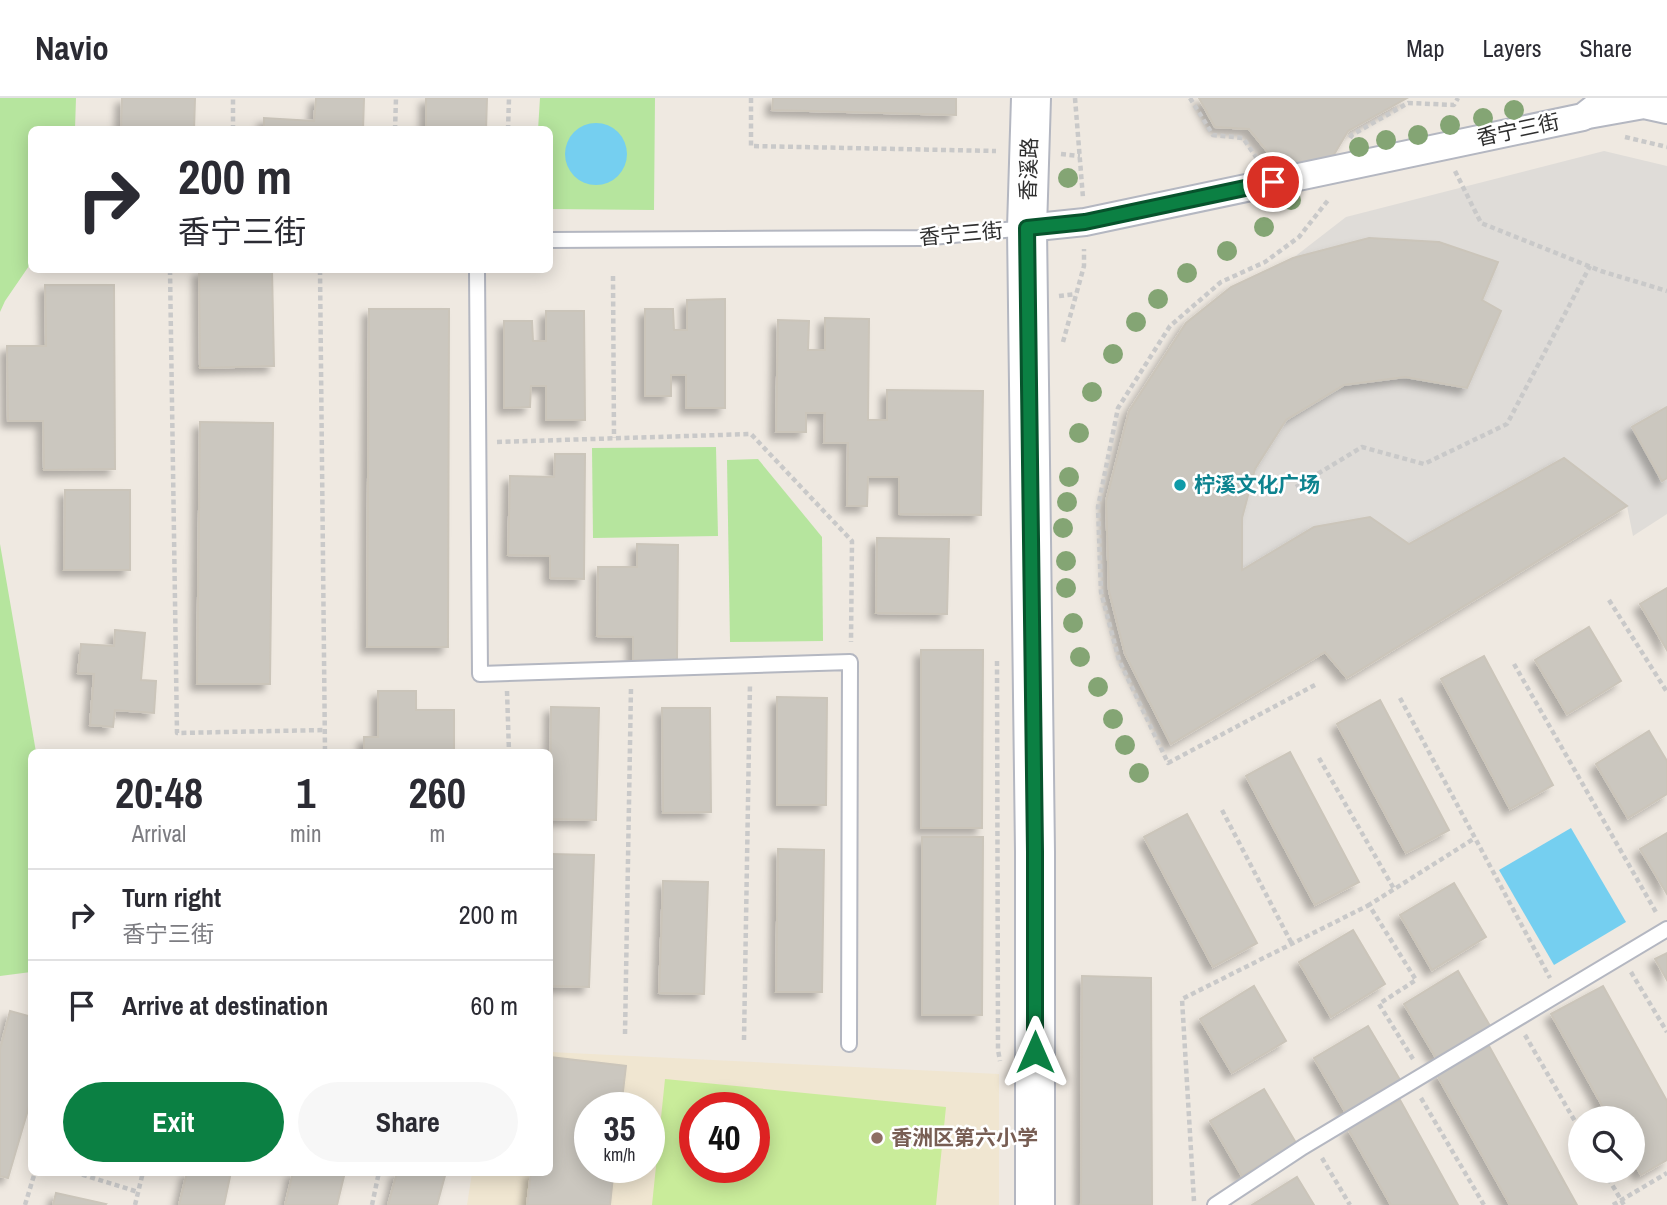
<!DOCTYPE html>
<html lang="en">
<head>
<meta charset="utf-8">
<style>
	body { margin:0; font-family:"Archivo Narrow","Noto Sans SC",sans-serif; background:#f7f7f7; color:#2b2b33; height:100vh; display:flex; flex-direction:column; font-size:26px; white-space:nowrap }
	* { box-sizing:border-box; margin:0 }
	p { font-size:23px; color:#7c7c81 }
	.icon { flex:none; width:38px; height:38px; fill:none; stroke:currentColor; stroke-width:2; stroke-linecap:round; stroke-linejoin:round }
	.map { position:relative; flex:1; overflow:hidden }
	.drawer { position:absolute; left:28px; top:651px; width:525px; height:427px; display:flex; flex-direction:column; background:#fff; border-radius:10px; box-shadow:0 4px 18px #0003 }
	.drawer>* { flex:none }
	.banner { position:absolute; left:28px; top:28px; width:525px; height:147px; border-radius:10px; box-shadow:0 4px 18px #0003; background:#fff; color:#2b2b33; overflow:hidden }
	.tools { position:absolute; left:1568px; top:1008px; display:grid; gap:14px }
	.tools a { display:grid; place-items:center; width:77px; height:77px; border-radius:50%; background:#fff; box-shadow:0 4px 18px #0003; font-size:35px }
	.speed { position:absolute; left:574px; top:994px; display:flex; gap:14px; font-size:35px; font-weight:700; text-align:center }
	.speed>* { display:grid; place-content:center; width:91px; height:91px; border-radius:50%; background:#fff; box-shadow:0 4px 18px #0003; line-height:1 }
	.speed small { font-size:18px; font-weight:400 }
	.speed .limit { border:10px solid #d22; background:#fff; color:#111 }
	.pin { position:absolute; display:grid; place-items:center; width:60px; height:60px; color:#fff; margin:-30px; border:4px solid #fff; border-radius:50%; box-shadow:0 2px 7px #0007 }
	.me { position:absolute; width:77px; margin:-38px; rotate:0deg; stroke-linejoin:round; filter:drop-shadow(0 0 5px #0008) }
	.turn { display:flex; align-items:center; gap:24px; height:147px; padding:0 35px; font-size:32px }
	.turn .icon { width:91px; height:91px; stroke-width:2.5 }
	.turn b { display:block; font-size:49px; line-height:60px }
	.eta { display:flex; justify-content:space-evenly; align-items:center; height:119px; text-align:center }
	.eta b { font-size:42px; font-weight:800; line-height:49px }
	.action { display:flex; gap:14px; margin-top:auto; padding:14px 35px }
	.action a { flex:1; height:80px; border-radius:42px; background:#0b8043; color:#fff; font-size:28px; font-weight:800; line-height:80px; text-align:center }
	.action a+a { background:#f7f7f7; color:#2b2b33 }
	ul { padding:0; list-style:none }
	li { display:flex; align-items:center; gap:21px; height:91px; padding:0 35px; border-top:2px solid #e1e1e2 }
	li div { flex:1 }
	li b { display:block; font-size:26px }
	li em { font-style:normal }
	header { display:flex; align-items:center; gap:42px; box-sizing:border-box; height:98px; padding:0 35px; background:#fff; border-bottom:2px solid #e1e1e2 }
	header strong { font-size:33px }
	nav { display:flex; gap:38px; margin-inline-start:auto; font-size:24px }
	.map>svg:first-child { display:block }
	.education { fill:#f0e6d1; fill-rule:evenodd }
	.green { fill:#b6e59e }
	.pitch { fill:#c9ec9a; fill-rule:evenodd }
	.plaza { fill:#dfdcd8 }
	.water { fill:#75cff0 }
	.building { fill:#cbc7bf; stroke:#cbc5ba; stroke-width:2; filter:url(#shadow) }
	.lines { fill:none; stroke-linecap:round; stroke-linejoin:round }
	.lane-casing { stroke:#b4b7c1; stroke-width:18 }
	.street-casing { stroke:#b4b7c1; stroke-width:30 }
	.secondary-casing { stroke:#b4b7c1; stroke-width:42 }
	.path { stroke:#c9c9c9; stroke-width:4.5; stroke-dasharray:5 3.5; stroke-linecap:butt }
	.lane { stroke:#fff; stroke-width:14 }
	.street { stroke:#fff; stroke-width:26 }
	.secondary { stroke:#fff; stroke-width:38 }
	.tree { fill:#84a574 }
	.route-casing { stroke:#07532c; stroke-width:18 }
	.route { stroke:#0b8043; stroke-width:12 }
	.culture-dot { fill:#0f9aa8; stroke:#fff; stroke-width:2.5 }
	.education-dot { fill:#8d6e63; stroke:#fff; stroke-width:2.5 }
	.labels { text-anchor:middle; stroke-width:5; stroke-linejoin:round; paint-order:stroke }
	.street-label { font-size:21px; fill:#2e2e2e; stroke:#fff }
	.culture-label { font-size:21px; font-weight:bold; fill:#0d838f; stroke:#fff; text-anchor:start }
	.education-label { font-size:21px; font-weight:bold; fill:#785e54; stroke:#fff; text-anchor:start }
</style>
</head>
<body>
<header>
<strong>Navio</strong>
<nav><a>Map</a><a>Layers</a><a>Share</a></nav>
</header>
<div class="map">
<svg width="1667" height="1107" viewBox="0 0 1667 1107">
	<defs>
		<filter id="shadow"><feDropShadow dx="-6" dy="6" stdDeviation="3.5" flood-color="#0004"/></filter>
	</defs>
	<rect width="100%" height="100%" fill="#efe9e1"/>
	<!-- education -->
	<path class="education" d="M550,954l449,22v131h-532l5,-32 78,-1zM590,1010h59v59h-59zM695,1010h59v59h-59z"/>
	<!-- green -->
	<g class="green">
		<path d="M0,0h76l-1,31 -43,1 -1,133 -26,38 -5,11z"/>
		<path d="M540,0h115l-1,112 -104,-1v-79h-12z"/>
		<path d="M716,349l2,89 -125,2 -1,-90z"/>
		<path d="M758,361l64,78 1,104 -93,1 -3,-182z"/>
		<path d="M0,446l36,208h-4l-1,220 -31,4z"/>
	</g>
	<!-- pitch -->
	<path class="pitch" d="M665,981l281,28 -10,98h-284zM695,1010h59v59h-59z"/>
	<!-- plaza -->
	<path class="plaza" d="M1604,53l63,15v348l-34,22 -6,-30 -63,-48 -155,86 -39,-27 -56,10 -71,43 -1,-52 13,-49 31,-49 58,-35 61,-8 61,11 35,-77 -19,-11 15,-38 -58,-20 -70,-4 -76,20 53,-41z"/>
	<!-- water -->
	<g class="water">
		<circle cx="596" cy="56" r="31"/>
		<path d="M1571,730l55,94 -72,43 -55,-95z"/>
	</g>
	<!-- building -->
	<g class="building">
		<path d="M122,0h73l-1,32h-73z"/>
		<path d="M316,0h48l-1,32h-99v-12l50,3z"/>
		<path d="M426,0h61l-1,32h-60z"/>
		<path d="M773,0h183v17l-184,-5z"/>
		<path d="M1199,0h208l-59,33 -16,27 -53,14 -8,-16 -22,-27 -34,-2z"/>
		<path d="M1369,140l70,4 59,20 -16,38 19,11 -34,77 -62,-11 -61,8 -58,35 -31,49 -13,49v52l72,-43 56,-10 39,27 155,-86 63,48 -280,172 -22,-26 -154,92 -46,-90 -16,-63 -3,-90 23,-90 57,-88 45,-36 62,-29z"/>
		<path d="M199,172h73l2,96 -74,2z"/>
		<path d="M45,187h69l1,184 -71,1 -1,-49h-35l-1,-75h39z"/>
		<path d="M725,201v109h-39v-33h-15v21h-26v-87h28l1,21h13v-30z"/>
		<path d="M369,211h80l-1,338h-81z"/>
		<path d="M546,213h38l1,109h-39v-34h-15l-1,21 -26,1v-87h28l1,20h13z"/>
		<path d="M825,220l44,1 -1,101h19v-30l96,1 -2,124 -82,-1v-37h-31l-1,29h-20l1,-63h-24l1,-30h-19v19h-30l2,-112 31,1 -1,29h17z"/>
		<path d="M1667,309v71l-5,3 -30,-54z"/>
		<path d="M200,324l73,1 -3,261h-73z"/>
		<path d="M555,356h30l-1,125 -34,-1v-22l-42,-1 2,-79 44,1z"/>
		<path d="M65,392h65v80h-66z"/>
		<path d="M877,440l72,1 -2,75 -71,-1z"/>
		<path d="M637,446l41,1 -1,116 -44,-1v-23l-36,-1 1,-69h39z"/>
		<path d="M1667,490v62l-27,-46z"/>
		<path d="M1589,529l32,54 -54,33 -32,-54z"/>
		<path d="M115,532l30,3 -4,47 15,1 -2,32 -39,-3 -2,17 -23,-2 4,-51 -16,-1 3,-29 33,2z"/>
		<path d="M921,552h62l-1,178h-61z"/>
		<path d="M1484,558l69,129 -43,24 -69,-130z"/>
		<path d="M378,593h38v19h38v42h-90v-15h14z"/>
		<path d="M777,599l50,1 -1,107h-49z"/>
		<path d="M1380,602l69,130 -43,23 -69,-129z"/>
		<path d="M551,609l48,1 -3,112 -46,-1z"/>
		<path d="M662,610h48l1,104 -48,1z"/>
		<path d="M1649,633l18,30v33l-39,24 -32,-54z"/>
		<path d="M1290,654l69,130 -44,23 -69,-129z"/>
		<path d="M1187,716l70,129 -44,24 -69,-130z"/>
		<path d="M1667,735v61l-27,-45z"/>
		<path d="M922,739h61l-1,178h-60z"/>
		<path d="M778,751l46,1 -2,142h-46z"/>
		<path d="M550,756l44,1 -5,132 -39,-1z"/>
		<path d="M663,783l45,1 -4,112 -45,-1z"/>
		<path d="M1454,785l32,54 -54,33 -32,-55z"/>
		<path d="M1353,832l32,54 -54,33 -32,-55z"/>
		<path d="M1667,855v27l-12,-21z"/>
		<path d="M1458,873l32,55 -54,32 -32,-54z"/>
		<path d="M1082,878l69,2 1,227h-71z"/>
		<path d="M1254,888l32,55 -54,32 -32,-54z"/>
		<path d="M1603,888l64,115v59l-26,15 -8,-14v-43h-24l-58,-104z"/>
		<path d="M10,913l22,6v79l-24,82 -8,-2v-127z"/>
		<path d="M1368,928l32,54 -54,33 -32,-55z"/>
		<path d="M1489,948l88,159h-67l-73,-130z"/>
		<path d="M550,959l76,9 -5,42h-31v59h24l-4,38h-83l4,-33h19z"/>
		<path d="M1264,991l32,54 -54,33 -32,-55z"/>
		<path d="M1400,1002l58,105h-67l-43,-76z"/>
		<path d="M187,1074h44l-7,33h-45z"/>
		<path d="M293,1074h52l-8,33h-52z"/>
		<path d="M397,1074h49l-9,33h-49z"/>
		<path d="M1297,1079l17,28h-62z"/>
		<path d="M56,1095l50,11 -1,1h-52z"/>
	</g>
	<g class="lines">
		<!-- lane casing -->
		<g class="lane-casing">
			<g id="lane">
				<path d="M550,142l372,-2 103,-10"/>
				<path d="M477,172l3,404 370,-12 -1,382"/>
				<path d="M1215,1107l88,-58 364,-218"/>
			</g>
		</g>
		<!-- street casing -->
		<g class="street-casing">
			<g id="street">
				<path d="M1588,17l56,-10 23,5"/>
				<path d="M1027,130l58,-6 498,-105 24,-19"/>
			</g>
		</g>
		<!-- secondary casing -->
		<g class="secondary-casing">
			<path id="secondary" d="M1031,0l-4,130 8,624v353"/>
		</g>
		<!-- path -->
		<g class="path">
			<path d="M751,0v48l245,5"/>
			<path d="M1075,0l8,100"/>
			<path d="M1190,0l23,37 30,3 15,22"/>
			<path d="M233,32v-32"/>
			<path d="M395,32l1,-32"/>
			<path d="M508,32l1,-32"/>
			<path d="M1625,39l42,10"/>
			<path d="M1350,40l2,-3 56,-32 46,2 4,-7"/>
			<path d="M1061,56l19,2"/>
			<path d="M1455,73l26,52 120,48 66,20"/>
			<path d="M170,172l7,463 147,-3"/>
			<path d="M320,172l5,482"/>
			<path d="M613,178l1,162"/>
			<path d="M1059,198l17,-2"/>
			<path d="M1063,244l21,-76v-17"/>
			<path d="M497,344l254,-8 101,107 -1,101"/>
			<path d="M1296,389l66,-40 62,17 83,-40 83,-158"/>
			<path d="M1609,502l58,92"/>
			<path d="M997,563l1,389 2,11"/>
			<path d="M1514,566l143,250"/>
			<path d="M1315,587l-147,78 -49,-103 -18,-68 -3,-85 20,-99 52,-82 51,-44 44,-20 34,-25 30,-38"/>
			<path d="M507,593l2,61"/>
			<path d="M1400,600l150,280"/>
			<path d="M1319,660l75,131"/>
			<path d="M1222,712l70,134"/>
			<path d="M1631,874l36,60"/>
			<path d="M625,936l6,-347"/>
			<path d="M1525,937l55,95"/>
			<path d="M744,942l6,-357"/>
			<path d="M1413,961l-34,-55 37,-24 -47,-75 106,-67"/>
			<path d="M1421,1000l63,107"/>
			<path d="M1322,1060l28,47"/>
			<path d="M1604,1073l20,34"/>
			<path d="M74,1074l64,20"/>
			<path d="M1194,1103l-12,-202 187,-94"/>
			<path d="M25,1107l10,-33"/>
			<path d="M135,1107l8,-33"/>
			<path d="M372,1107l7,-33"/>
			<path d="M1613,1107l54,-32"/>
		</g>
		<!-- lane -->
		<use href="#lane" class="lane"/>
		<!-- street -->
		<use href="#street" class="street"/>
		<!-- secondary -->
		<use href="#secondary" class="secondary"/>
	</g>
	<!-- trees -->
	<g class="tree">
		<circle cx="1514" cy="12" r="10"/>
		<circle cx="1483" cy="20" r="10"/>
		<circle cx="1450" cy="27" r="10"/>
		<circle cx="1418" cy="37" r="10"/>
		<circle cx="1386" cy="42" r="10"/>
		<circle cx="1359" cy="49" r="10"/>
		<circle cx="1068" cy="80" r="10"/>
		<circle cx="1291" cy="102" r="10"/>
		<circle cx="1264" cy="129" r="10"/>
		<circle cx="1227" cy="153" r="10"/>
		<circle cx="1187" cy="175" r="10"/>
		<circle cx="1158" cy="201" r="10"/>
		<circle cx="1136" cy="224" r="10"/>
		<circle cx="1113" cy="256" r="10"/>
		<circle cx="1092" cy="294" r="10"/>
		<circle cx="1079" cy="335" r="10"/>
		<circle cx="1069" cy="379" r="10"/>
		<circle cx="1067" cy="404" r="10"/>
		<circle cx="1063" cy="430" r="10"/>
		<circle cx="1066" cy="463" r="10"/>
		<circle cx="1066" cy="490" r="10"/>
		<circle cx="1073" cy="525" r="10"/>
		<circle cx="1080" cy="559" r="10"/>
		<circle cx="1098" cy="589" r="10"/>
		<circle cx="1113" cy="621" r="10"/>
		<circle cx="1125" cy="647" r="10"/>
		<circle cx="1139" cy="675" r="10"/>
	</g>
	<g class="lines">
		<!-- route casing -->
		<g class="route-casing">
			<path id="route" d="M1035,954v-200l-8,-624 58,-6 188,-40"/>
		</g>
		<!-- route -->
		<use href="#route" class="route"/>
	</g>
	<!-- markers -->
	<circle class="culture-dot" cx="1180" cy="387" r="7"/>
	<circle class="education-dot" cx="877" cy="1040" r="7"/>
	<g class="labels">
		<!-- street labels -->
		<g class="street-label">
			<text transform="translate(1518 32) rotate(-12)" y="7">香宁三街</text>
			<text transform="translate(1029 71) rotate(-88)" y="7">香溪路</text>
			<text transform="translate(961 136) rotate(-5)" y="7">香宁三街</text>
		</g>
		<!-- culture labels -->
		<g class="culture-label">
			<text x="1194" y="394">柠溪文化广场</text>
		</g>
		<!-- education labels -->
		<g class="education-label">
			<text x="891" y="1047">香洲区第六小学</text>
		</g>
	</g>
</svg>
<div class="tools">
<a><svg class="icon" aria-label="search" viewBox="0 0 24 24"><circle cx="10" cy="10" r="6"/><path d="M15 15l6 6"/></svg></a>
</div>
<div class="speed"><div>35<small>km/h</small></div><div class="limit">40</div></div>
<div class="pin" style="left:1273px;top:84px;background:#d93025"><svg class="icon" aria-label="arrive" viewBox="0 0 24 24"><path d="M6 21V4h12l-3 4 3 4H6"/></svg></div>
<svg class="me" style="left:1035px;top:954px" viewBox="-20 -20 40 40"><path d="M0-17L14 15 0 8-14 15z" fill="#0b8043" stroke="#fff" stroke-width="4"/></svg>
<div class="banner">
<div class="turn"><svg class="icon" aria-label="right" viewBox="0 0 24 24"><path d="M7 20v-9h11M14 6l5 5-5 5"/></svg><div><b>200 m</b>香宁三街</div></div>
</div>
<section class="drawer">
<div class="eta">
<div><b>20:48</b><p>Arrival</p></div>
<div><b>1</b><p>min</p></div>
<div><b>260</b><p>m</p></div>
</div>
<ul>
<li><svg class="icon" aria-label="right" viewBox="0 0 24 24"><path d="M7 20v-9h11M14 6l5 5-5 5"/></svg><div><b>Turn right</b><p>香宁三街</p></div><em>200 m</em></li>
<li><svg class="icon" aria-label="arrive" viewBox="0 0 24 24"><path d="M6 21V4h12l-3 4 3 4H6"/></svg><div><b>Arrive at destination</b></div><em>60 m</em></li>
</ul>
<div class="action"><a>Exit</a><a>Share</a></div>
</section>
</div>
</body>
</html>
